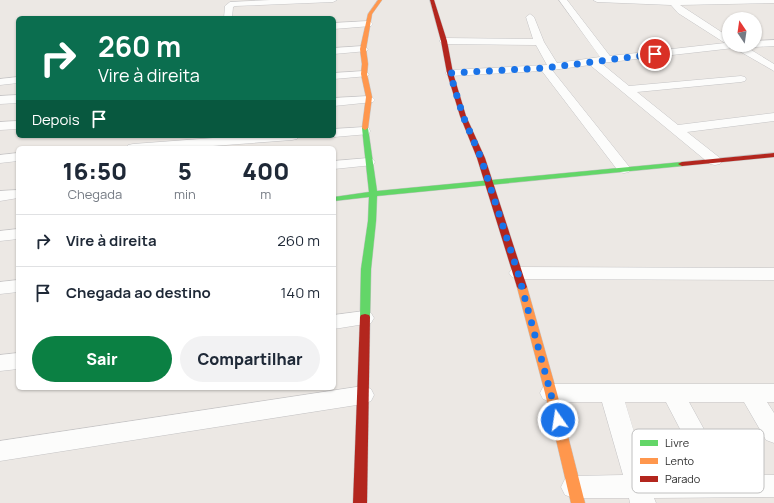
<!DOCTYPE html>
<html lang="pt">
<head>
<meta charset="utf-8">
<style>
	body { margin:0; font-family:Manrope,sans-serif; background:#f2f2f3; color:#1f2937; height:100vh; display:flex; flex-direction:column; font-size:15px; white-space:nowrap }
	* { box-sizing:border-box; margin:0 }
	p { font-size:13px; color:#747a83 }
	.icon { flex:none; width:22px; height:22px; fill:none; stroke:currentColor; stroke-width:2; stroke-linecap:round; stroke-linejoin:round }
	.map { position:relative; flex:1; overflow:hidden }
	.panel { position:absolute; left:16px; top:146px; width:320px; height:244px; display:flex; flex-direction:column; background:#fff; border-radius:6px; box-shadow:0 1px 3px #0004 }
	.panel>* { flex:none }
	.top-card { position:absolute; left:16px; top:16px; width:320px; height:122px; border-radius:6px; box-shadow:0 1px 3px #0004; background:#0b6e4f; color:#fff; overflow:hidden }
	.needle { width:26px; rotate:347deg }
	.tools { position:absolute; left:722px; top:12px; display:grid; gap:8px }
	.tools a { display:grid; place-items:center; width:40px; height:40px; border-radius:50%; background:#fff; box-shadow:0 1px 3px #0004; font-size:20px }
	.pin { position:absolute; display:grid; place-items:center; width:34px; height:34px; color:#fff; margin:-17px; border:2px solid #fff; border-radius:50%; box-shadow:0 1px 4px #0007 }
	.me { position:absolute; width:44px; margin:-22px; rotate:347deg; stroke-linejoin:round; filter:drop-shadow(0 0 3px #0008) }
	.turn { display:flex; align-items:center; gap:14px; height:84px; padding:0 16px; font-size:18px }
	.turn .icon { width:52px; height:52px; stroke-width:2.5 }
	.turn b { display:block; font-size:28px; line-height:34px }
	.then { display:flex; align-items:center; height:38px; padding:0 16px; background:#0003; gap:8px; font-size:15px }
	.eta { display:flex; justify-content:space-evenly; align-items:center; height:68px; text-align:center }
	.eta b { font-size:24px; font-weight:800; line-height:28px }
	.primary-button { display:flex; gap:8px; margin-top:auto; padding:8px 16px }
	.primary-button a { flex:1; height:46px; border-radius:24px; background:#0b8043; color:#fff; font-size:16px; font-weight:800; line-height:46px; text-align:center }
	.primary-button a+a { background:#f2f2f3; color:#1f2937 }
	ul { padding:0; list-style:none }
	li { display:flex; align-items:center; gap:12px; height:52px; padding:0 16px; border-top:1px solid #e0e1e3 }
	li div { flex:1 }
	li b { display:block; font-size:15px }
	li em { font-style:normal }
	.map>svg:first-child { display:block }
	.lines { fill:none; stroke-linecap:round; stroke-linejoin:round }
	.street-casing { stroke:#c5c4c5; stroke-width:1 }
	.fast-casing { stroke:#c5c4c5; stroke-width:1 }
	.slow-casing { stroke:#c5c4c5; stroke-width:1 }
	.jam-casing { stroke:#c5c4c5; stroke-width:1 }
	.street { fill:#fcfcfb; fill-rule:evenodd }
	.fast { fill:#63d668; fill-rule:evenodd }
	.slow { fill:#ff974d; fill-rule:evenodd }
	.jam { fill:#b3261e; fill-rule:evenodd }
	.route { stroke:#1a73e8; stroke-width:7; stroke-dasharray:0 12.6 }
	.key { fill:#fff; stroke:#c0c0c0; stroke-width:1 }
	.key-label { font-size:11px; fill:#2e2e2e }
</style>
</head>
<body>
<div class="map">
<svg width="774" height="503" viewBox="0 0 774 503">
	<rect width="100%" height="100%" fill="#ece8e4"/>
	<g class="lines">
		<!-- street casing -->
		<g class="street-casing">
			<g id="street">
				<path d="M271,0h66l-4,2 -98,4 -2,1 -1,11h-8l1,-12 5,-4z"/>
				<path d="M559,0h8l43,56 115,-13 -47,-30 -7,-8 -74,-3 -4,-2h181v3l-94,2 49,32v8h14l31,19v7l-40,-23 -133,15 28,23 112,-10 4,1 1,2 -1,2 -4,1 -104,10 41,33 96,-12v8l-87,11 33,26 2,3 -2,3 -5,1 -5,-1 -120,-99 -38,5 79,99 -2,3 -5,1 -5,-1 -77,-101 -92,5 -5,-3 5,-3 97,-5 -11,-20 -92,-1 -5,-3 5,-3 89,1 -7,-22 4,-3 4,3 10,25 13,21 43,-6z"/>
				<path d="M368,21l3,1 2,2 -2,2 -37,3v-6z"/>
				<path d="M774,40v6l-19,1 -4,-2h4v-4z"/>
				<path d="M363,46l5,3 -1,2 -33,3v-6z"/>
				<path d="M364,71l5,3 -1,2 -34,3v-6z"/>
				<path d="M18,77v6l-18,2v-6z"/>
				<path d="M18,95v8l-18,1v-8z"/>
				<path d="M369,96l4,2 2,2 -2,2 -39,4v-8z"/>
				<path d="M18,121v8l-18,1v-8z"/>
				<path d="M364,127l5,1 1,3 -1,3 -35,3 -3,-1h3v-7z"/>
				<path d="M240,136h58l-1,3 -5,1 -106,8h-60l2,-3 5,-1z"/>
				<path d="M18,153v8l-18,2v-8z"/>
				<path d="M368,158l5,1 2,3 -2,3 -39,4v-8z"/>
				<path d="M18,190v8l-18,3v-10z"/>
				<path d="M18,229v10l-18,2v-10z"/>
				<path d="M518,267l256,1v12l-256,-1 -6,-2 -3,-4 3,-4z"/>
				<path d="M18,280v12l-18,2v-12z"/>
				<path d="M364,311l7,2 3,5 -3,5 -37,6v-14z"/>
				<path d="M18,353v16l-18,2v-16z"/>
				<path d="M551,384h223v18h-7l7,11v30l-8,-3 -22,-38h-55l40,73h45v22l-120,1 2,5h-26l-1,-5h-55l-9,-3 -4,-8 4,-8 9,-3 49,-1 -21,-73h-51l-8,-3 -3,-6 3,-6zM625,402h41l38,73h-57z"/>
				<path d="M363,386l8,3 3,6 -3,6 -8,3 -363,57v-20z"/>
			</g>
		</g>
		<!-- fast casing -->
		<g class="fast-casing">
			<path id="fast" d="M365,126l3,2 9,63 305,-29 4,2 -4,2 -305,30 -1,25 -5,48 -1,48 -1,2h-8l-1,-2 1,-48 7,-48 1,-24 -35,4v-4l35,-5 -7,-64z"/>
		</g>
		<!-- slow casing -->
		<g class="slow-casing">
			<g id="slow">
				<path d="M378,0h4l-10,14 -6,35 2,15 -1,10 5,23 -4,31 -3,2 -3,-2 4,-31 -5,-23 1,-10 -2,-15 8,-35z"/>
				<path d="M522,284l5,3 30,106 28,110h-14l-26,-110 -28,-106z"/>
			</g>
		</g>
		<!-- jam casing -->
		<g class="jam-casing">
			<g id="jam">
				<path d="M430,0h4l13,41 6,32 13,43 19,42 42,129 -2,2h-6l-2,-2 -40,-129 -17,-42 -13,-43 -6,-32z"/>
				<path d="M774,153v4l-92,9 -4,-2 4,-2z"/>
				<path d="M365,314l4,1 1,2 -3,186h-14l7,-186 1,-2z"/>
			</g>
		</g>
		<!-- street -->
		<use href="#street" class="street"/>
		<!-- fast -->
		<use href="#fast" class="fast"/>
		<!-- slow -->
		<use href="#slow" class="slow"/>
		<!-- jam -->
		<use href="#jam" class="jam"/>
	</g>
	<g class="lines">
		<!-- route -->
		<path class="route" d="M558,420l-40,-147 -37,-115 -18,-42 -13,-43 95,-5 110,-14"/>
	</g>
	<!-- legend -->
	<rect x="632" y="429" width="132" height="64" rx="6" class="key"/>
	<rect x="640" y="440" width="18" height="6" fill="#63d668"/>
	<rect x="640" y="458" width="18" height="6" fill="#ff974d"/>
	<rect x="640" y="476" width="18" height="6" fill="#b3261e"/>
	<g class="key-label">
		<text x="665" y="447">Livre</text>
		<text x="665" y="465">Lento</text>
		<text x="665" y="483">Parado</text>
	</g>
</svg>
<div class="tools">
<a><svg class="needle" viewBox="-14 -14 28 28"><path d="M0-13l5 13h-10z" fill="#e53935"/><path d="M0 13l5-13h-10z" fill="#747a83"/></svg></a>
</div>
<div class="pin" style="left:655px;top:54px;background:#d93025"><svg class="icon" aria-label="arrive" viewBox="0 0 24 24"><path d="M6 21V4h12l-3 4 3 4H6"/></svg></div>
<svg class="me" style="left:558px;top:420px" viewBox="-20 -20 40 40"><circle r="17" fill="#1a73e8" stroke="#fff" stroke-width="3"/><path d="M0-11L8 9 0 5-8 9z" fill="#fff"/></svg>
<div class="top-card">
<div class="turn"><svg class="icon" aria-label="right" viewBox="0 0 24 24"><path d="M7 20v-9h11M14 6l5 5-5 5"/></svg><div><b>260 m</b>Vire à direita</div></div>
<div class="then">Depois<svg class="icon" aria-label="arrive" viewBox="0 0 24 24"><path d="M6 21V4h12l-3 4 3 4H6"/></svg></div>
</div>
<section class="panel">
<div class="eta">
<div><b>16:50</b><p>Chegada</p></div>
<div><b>5</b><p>min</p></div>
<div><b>400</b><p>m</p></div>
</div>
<ul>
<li><svg class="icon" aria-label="right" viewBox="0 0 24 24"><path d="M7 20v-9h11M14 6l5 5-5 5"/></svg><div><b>Vire à direita</b></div><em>260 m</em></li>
<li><svg class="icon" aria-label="arrive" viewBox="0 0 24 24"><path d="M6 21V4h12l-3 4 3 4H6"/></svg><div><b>Chegada ao destino</b></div><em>140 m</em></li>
</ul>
<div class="primary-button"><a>Sair</a><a>Compartilhar</a></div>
</section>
</div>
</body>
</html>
